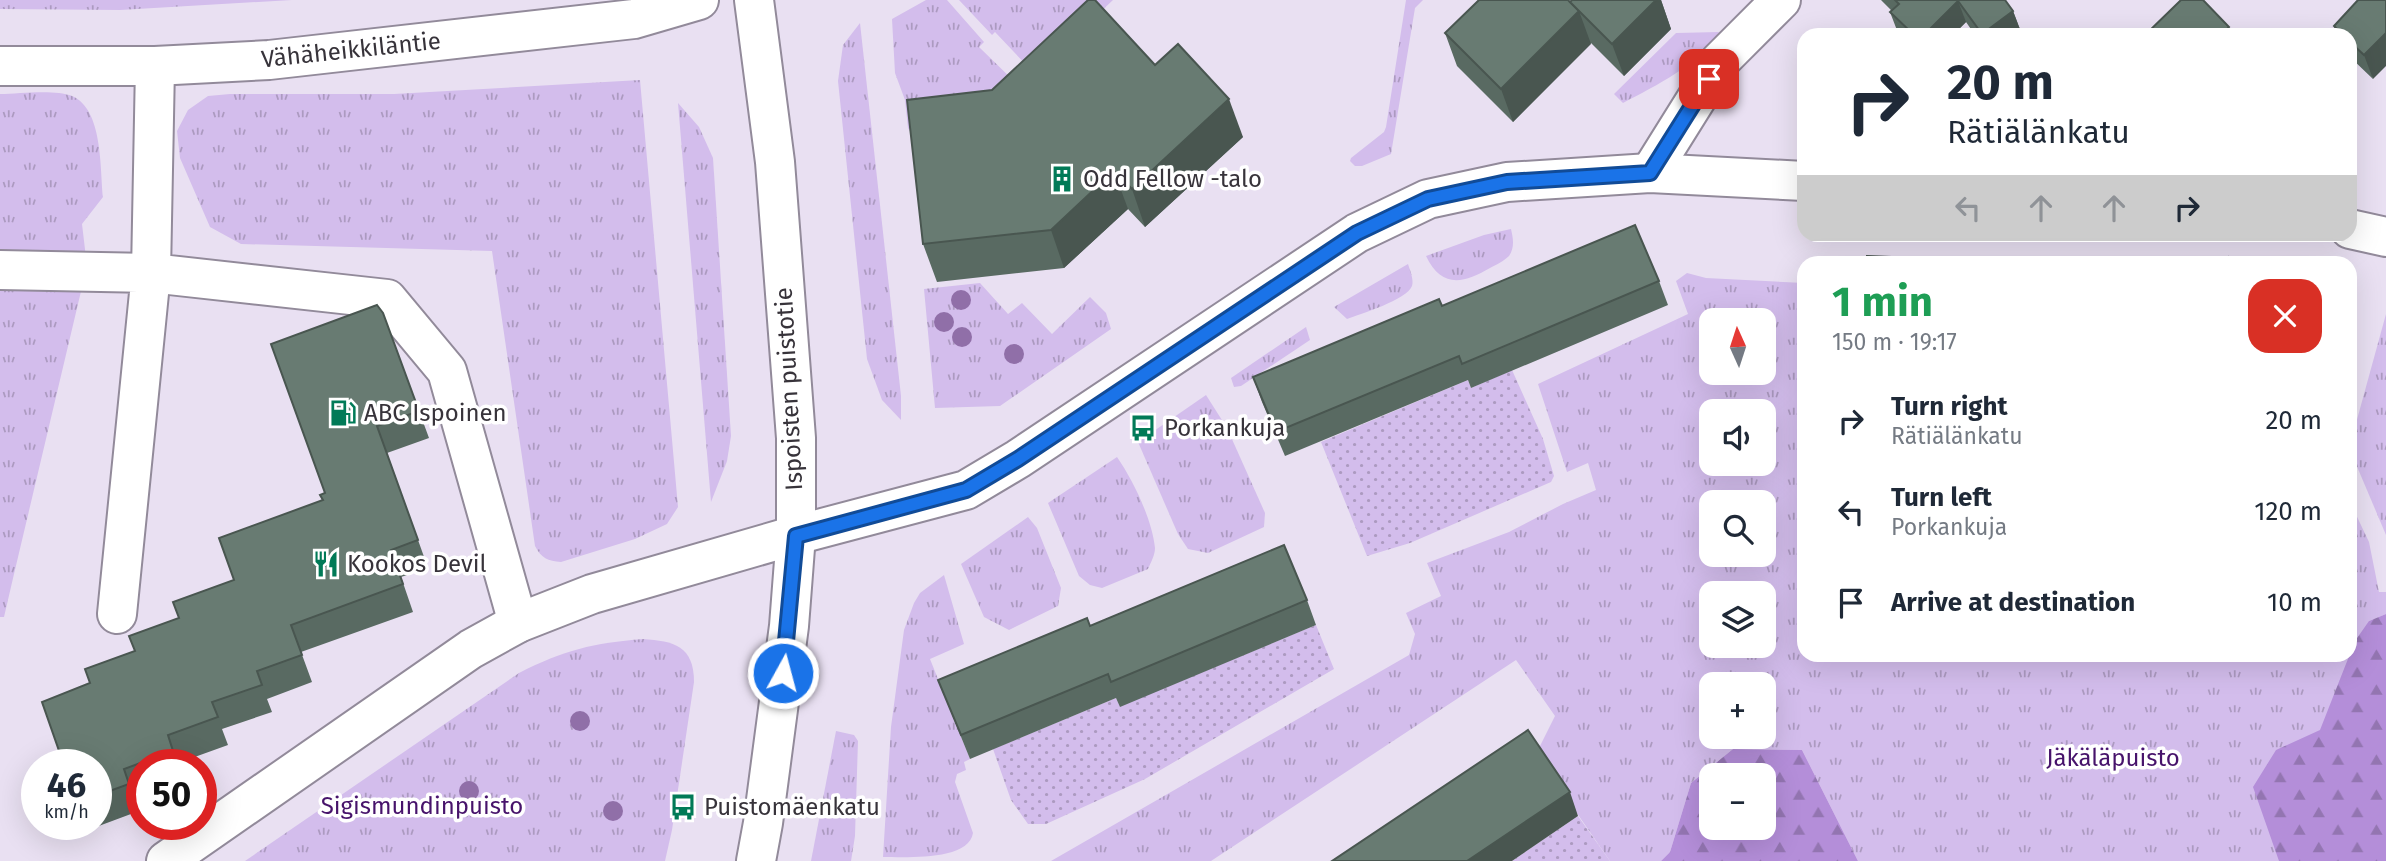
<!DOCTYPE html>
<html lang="en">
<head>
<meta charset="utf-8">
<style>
	body { margin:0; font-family:"Fira Sans",sans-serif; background:#f6f6f7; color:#1f2937; height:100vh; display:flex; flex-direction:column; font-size:26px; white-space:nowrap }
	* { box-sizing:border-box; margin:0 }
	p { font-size:23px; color:#747a83 }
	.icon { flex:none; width:38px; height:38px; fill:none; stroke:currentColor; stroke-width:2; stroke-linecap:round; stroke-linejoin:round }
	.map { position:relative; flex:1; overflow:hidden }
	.details { position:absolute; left:1797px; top:256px; width:560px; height:406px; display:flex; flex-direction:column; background:#fff; border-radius:21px; box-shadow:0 7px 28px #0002 }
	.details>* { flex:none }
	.guide { position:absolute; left:1797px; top:28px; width:560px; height:214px; border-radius:21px; box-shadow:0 7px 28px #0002; background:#fff; color:#1f2937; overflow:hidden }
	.needle { width:46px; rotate:357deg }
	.fabs { position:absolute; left:1699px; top:308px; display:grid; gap:14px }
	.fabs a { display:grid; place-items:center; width:77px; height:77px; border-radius:14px; background:#fff; box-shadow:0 7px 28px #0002; font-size:35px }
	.speed { position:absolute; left:21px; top:749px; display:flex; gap:14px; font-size:35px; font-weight:700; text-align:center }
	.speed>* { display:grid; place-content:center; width:91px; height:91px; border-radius:50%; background:#fff; box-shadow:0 7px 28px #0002; line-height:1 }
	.speed small { font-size:18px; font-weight:400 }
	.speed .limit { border:10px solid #d22; background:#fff; color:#111 }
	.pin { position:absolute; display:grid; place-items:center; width:60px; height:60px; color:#fff; margin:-30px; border-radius:14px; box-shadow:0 4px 10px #0006 }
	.me { position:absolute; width:77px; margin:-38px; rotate:7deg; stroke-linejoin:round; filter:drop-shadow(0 0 5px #0008) }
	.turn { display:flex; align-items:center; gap:24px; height:147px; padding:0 35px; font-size:32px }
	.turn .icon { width:91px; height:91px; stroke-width:2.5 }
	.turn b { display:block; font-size:49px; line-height:60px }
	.lanes { display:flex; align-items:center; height:66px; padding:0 35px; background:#0003; justify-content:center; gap:35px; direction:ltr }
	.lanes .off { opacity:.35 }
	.round { display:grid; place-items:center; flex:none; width:74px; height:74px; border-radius:21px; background:#f6f6f7 }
	.head { display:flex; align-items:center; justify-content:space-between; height:119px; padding:0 35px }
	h1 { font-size:42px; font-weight:700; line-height:52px; color:#1e9e55 }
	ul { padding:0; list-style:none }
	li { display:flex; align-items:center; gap:21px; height:91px; padding:0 35px }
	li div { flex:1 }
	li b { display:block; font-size:26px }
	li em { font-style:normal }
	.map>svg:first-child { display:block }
	.grass { fill:url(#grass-tufts); fill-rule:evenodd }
	.forest { fill:url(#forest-firs); fill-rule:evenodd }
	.garden { fill:url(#garden-dots) }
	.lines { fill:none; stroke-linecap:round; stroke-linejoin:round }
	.minor-casing { stroke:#928a9a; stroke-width:42 }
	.major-casing { stroke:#928a9a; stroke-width:42 }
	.minor { stroke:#fff; stroke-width:38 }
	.major { stroke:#fff; stroke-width:38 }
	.tree { fill:#906fa8 }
	.wall { fill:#596a62 }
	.shaded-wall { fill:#495650 }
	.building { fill:#687b72; stroke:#495650; stroke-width:2 }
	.route-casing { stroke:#114b97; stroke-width:18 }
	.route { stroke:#1a73e8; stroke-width:12 }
	.labels { text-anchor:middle; stroke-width:7; stroke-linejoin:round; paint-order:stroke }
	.street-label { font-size:24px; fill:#37333a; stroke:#fff }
	.poi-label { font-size:24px; fill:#37333a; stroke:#fff; text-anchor:start }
	.park-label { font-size:24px; fill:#47136b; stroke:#fff }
</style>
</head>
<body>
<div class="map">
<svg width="2386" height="861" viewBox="0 0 2386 861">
	<defs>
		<pattern id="grass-tufts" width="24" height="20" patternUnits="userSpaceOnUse" patternTransform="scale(1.75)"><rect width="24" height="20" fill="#d3bdec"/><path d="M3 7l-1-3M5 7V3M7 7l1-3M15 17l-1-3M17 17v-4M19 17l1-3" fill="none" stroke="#ac9ac0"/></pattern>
		<pattern id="forest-firs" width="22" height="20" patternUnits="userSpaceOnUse" patternTransform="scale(1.75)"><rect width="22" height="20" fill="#b48ed9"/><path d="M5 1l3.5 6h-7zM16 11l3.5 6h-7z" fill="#9375b1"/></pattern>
		<pattern id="garden-dots" width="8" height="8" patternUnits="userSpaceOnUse" patternTransform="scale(1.75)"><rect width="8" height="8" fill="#d3bdec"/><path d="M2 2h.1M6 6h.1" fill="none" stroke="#ac9ac0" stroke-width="1.8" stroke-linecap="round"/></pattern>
	</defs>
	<rect width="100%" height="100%" fill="#e9e0f2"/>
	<!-- grass -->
	<g class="grass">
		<path d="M0,0h292l-172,10 -120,-1z"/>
		<path d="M926,0h21l37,42 -5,5 42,41 -108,48 -5,-8 -3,-28 -10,-27 -3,-54z"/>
		<path d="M959,0h154l-71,67 -12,2 -35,-37 -3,3z"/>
		<path d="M1406,0h17l-8,8 -24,146 -29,12h-7l-5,-5 1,-3 33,-26 2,-5z"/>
		<path d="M860,23l41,373v24l-19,-20 -15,-41 -29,-278 5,-36z"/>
		<path d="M1719,32c-22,34 -62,53 -96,71l-9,-9 62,-61z"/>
		<path d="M640,80l38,427 -11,17 -32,15 -74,23c-13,-1 -20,-4 -26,-16l-43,-295 -251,-7 -31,-17 -30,-69 -3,-27 11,-21 20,-14 22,-2h164z"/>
		<path d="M0,94c19,0 54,-5 72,2 31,13 28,72 31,101l-21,27 5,42 -73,308 -10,43h-4z"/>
		<path d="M678,103l21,24 14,31 18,278 -4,25 -16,41z"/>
		<path d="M1511,229c2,9 4,18 -2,27 -5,5 -13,9 -19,12 -27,16 -49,20 -64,-12l58,-21z"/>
		<path d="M1408,264c2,6 6,16 4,22 -5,14 -52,28 -65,33l-13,-12z"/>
		<path d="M1687,273l19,5 98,5v371h546v-152l19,40 10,50h7v22l-17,7 17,240h-528l-56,-111 -69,-1 -42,34 -21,69 -9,9h-51l-74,-107 19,-38 -39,-56 -305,201h-160l358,-206 6,-21 -9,-21 35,-17 -14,-33 82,-31 54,-28 33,-14 -8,-27 -21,9 -29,-88 150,-70 -12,-33zM1712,320h52v53h-52zM1712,411h52v53h-52zM1712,502h52v53h-52zM1712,593h52v53h-52zM1712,684h52v53h-52z"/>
		<path d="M980,283l28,31 14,-11 30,31 38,-37 16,16 5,16 -111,77 -65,2 -11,-119z"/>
		<path d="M2386,314v221l-36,-85v-5z"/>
		<path d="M1306,327l4,13 -69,46 -7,1 -3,-9z"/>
		<path d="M1206,395l21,33 38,85 -1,14 -56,26 -20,-4 -10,-15 -40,-92z"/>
		<path d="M1117,457c16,23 35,62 38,91 0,7 -4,14 -7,21l-46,19 -12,-3 -11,-9 -31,-73z"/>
		<path d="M1028,517l9,11 24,60 -3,18 -49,24 -25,-13 -23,-53z"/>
		<path d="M944,575l20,69 -34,15 40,100 -6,3 2,8 -9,4 -2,8 18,51c-4,28 -68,24 -90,24l8,-130 13,-97 10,-27 6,-10z"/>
		<path d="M643,639c31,2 51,7 51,43l-22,148 -7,31h-420l274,-188c45,-23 74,-30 124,-34z"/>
		<path d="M836,731l18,4 4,6 -3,95 -4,25h-40z"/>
	</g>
	<!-- forest -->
	<g class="forest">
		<path d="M2386,614v247h-107l-26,-74 23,-37 44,-20 35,-89 14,-20z"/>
		<path d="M1733,749l69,1 56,111h-197l9,-9 21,-69zM1712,775h52v53h-52z"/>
	</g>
	<!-- garden -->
	<g class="garden">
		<path d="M1512,370l31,69 11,37 -3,6 -141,61 -43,13 -46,-114 147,-62 3,8z"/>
		<path d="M1316,625l18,44 -189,110 -99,45h-18l-17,-24 -18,-51 123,-51 4,8z"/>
		<path d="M1578,816l32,45h-98z"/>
	</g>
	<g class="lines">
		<!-- minor casing -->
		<g class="minor-casing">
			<g id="minor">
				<path d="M0,66h155l114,-6 365,-41 65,-19"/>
				<path d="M155,66l-4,207 236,26 60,72 71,252"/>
				<path d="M1650,173l70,-112 61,-61"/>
				<path d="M2350,229l36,8"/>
				<path d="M0,270l151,3 -34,341"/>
				<path d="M166,861l305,-212 47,-26 74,-29 204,-59 170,-45 52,-31 339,-226 71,-34 79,-17 143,-9 154,8"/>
			</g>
		</g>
		<!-- major casing -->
		<g class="major-casing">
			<path id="major" d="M754,0l21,162 21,276v97l-7,91 -26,197 -7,38"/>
		</g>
		<!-- minor -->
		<use href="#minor" class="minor"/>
		<!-- major -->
		<use href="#major" class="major"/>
	</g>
	<!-- trees -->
	<g class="tree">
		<circle cx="961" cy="300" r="10"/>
		<circle cx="944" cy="322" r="10"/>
		<circle cx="962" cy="337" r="10"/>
		<circle cx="1014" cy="354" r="10"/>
		<circle cx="580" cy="721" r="10"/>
		<circle cx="469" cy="791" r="10"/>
		<circle cx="613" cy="811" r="10"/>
	</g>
	<!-- wall -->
	<g class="wall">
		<path d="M1572,0h89l10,29 -47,47 -33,-33 -78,79 -56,-56 -12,-33 126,-30z"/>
		<path d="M1881,0h124l8,11 8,21 -4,3h-42l-9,-13 -13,13h-53l-2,-2 -8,-21 2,-1z"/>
		<path d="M2358,0l15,79 -23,-22v-22h-13l-3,-9z"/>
		<path d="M1155,65l88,72 -98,90 -17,-18 -64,59 -127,14 -14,-38 69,-154z"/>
		<path d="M1659,281l9,24 -197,83 -3,-8 -183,76 -23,-54 -9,-25 189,-71z"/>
		<path d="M383,313l46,125 -42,15 41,115 -27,9 12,35 -112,40 11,30 -45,17 5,13 -50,17 6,16 -50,18 1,2h-37v28l-8,3 5,15 -51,19 -2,-6h10v-59l-6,-81 89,-66 55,-38 89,-79z"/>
		<path d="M1307,600l9,25 -196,82 -4,-9 -146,61 -32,-79 152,-54z"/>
	</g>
	<!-- shaded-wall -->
	<g class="shaded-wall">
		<path d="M1656,0h5l10,29 -47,47 -12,-32z"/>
		<path d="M1958,1l8,21 -13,13h-29z"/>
		<path d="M1579,11l12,33 -78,78 -12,-33z"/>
		<path d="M2013,11l8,21 -4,3h-35z"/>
		<path d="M2229,27l3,8h-11z"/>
		<path d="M2386,33v33l-13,13 -9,-24z"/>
		<path d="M1229,99l14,38 -98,90 -13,-38z"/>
		<path d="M1114,171l14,38 -64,59 -13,-38z"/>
		<path d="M1570,792l8,24 -66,45h-45z"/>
	</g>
	<!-- building -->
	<g class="building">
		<path d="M1088,0h7l60,65 23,-21 51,55 -97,90 -18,-18 -63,59 -128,14 -16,-144 85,-10z"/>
		<path d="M1479,0h89l11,11 -78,78 -56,-56z"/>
		<path d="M1572,0h84l-44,44 -42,-42z"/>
		<path d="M1895,0h110l8,11 -31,23 -24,-33 -34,34h-10l-24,-23 9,-8z"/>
		<path d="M2181,0h22l26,27 -8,8h-76z"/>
		<path d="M2358,0h28v33l-22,22 -14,-13v-7h-7l-9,-9z"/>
		<path d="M1635,225l24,56 -197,83 -3,-8 -183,76 -23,-55 186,-78 3,7z"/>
		<path d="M1867,256l122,5v1h-122z"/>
		<path d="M2229,257l19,5h-21z"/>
		<path d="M377,305l6,8 36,98 -42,15 41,114 -27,10 12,34 -112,41 11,30 -45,16 5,14 -50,17 6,15 -50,18 5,16 -49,18 5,15 -33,12v-31h-32l-22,-63 48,-19 -5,-14 50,-18 -6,-15 50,-18 -6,-16 61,-22 -15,-42 104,-38 -3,-5 5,-2 -54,-149z"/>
		<path d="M1284,545l23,55 -196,82 -3,-8 -147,61 -23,-55 149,-62 3,8z"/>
		<path d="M1528,730l42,62 -103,69h-135z"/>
	</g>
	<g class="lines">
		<!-- route casing -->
		<g class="route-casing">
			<path id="route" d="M783,673l13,-137 170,-46 52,-31 339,-226 71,-34 79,-17 143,-9 59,-94"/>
		</g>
		<!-- route -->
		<use href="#route" class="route"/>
	</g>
	<!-- icons -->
	<defs>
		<g id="building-bare" transform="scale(2.1)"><path d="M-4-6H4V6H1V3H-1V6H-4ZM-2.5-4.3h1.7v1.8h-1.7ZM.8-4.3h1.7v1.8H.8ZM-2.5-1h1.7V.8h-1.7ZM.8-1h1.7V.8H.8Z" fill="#017a57" stroke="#fff" stroke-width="2.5" paint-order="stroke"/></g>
		<g id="fuel-bare" transform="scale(2.1)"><path d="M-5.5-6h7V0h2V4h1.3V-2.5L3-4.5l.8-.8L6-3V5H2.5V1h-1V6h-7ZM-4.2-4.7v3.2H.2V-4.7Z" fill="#017a57" stroke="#fff" stroke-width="2.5" paint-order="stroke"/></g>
		<g id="bus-bare" transform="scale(2.1)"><path d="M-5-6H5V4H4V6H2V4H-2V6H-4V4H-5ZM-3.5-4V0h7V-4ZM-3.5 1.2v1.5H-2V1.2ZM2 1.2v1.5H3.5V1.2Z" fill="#017a57" stroke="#fff" stroke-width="2.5" paint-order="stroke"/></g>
		<g id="restaurant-bare" transform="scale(2.1)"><path d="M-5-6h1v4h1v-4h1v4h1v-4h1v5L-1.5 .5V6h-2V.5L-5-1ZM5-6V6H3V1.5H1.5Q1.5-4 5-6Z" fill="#017a57" stroke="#fff" stroke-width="2.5" paint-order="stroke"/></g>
	</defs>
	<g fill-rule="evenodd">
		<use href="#building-bare" x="1062" y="179"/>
		<use href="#fuel-bare" x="343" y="413"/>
		<use href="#bus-bare" x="1143" y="428"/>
		<use href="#restaurant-bare" x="326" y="564"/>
		<use href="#bus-bare" x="683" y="807"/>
	</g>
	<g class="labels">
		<!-- street labels -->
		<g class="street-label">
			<text transform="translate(351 50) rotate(-6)" y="8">Vähäheikkiläntie</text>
			<text transform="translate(789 389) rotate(-93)" y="8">Ispoisten puistotie</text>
		</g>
		<!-- poi labels -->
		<g class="poi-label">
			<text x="1083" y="187">Odd Fellow -talo</text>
			<text x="364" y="421">ABC Ispoinen</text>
			<text x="1164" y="436">Porkankuja</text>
			<text x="347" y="572">Kookos Devil</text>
			<text x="704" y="815">Puistomäenkatu</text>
		</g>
		<!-- park labels -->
		<g class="park-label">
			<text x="2113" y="766">Jäkäläpuisto</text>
			<text x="422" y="814">Sigismundinpuisto</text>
		</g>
	</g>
</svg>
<div class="fabs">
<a><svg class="needle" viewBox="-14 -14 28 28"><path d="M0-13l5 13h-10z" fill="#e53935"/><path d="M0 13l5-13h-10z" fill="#747a83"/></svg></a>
<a><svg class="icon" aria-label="sound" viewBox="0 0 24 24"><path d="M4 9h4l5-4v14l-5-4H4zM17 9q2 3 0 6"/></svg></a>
<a><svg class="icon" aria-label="search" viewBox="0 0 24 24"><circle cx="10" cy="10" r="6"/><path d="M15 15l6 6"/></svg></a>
<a><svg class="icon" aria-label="layers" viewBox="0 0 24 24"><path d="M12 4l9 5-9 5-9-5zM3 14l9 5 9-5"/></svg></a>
<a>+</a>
<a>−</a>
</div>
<div class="speed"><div>46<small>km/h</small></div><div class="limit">50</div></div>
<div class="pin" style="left:1709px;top:79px;background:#d93025"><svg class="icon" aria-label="arrive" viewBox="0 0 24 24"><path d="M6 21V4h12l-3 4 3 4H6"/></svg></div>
<svg class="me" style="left:783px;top:673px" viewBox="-20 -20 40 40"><circle r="17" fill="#1a73e8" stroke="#fff" stroke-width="3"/><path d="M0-11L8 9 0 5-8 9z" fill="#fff"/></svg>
<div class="guide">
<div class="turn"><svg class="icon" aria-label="right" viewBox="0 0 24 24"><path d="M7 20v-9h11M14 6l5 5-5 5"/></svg><div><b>20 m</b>Rätiälänkatu</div></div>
<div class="lanes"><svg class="icon off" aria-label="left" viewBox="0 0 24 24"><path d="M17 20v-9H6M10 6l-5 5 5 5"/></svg><svg class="icon off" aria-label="ahead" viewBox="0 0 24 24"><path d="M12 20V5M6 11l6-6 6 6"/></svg><svg class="icon off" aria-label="ahead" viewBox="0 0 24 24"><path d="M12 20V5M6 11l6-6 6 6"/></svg><svg class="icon" aria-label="right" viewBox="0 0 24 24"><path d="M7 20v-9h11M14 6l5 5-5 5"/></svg></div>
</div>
<section class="details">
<div class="head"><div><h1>1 min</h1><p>150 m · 19:17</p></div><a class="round" style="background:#d93025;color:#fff"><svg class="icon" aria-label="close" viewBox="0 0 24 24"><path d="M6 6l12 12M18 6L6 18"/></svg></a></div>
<ul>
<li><svg class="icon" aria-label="right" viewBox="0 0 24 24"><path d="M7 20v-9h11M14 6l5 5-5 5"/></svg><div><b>Turn right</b><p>Rätiälänkatu</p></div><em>20 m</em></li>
<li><svg class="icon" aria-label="left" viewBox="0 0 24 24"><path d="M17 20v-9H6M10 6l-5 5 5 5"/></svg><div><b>Turn left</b><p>Porkankuja</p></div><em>120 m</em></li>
<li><svg class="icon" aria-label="arrive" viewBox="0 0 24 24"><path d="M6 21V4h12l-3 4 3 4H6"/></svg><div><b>Arrive at destination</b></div><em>10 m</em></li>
</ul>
</section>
</div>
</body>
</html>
